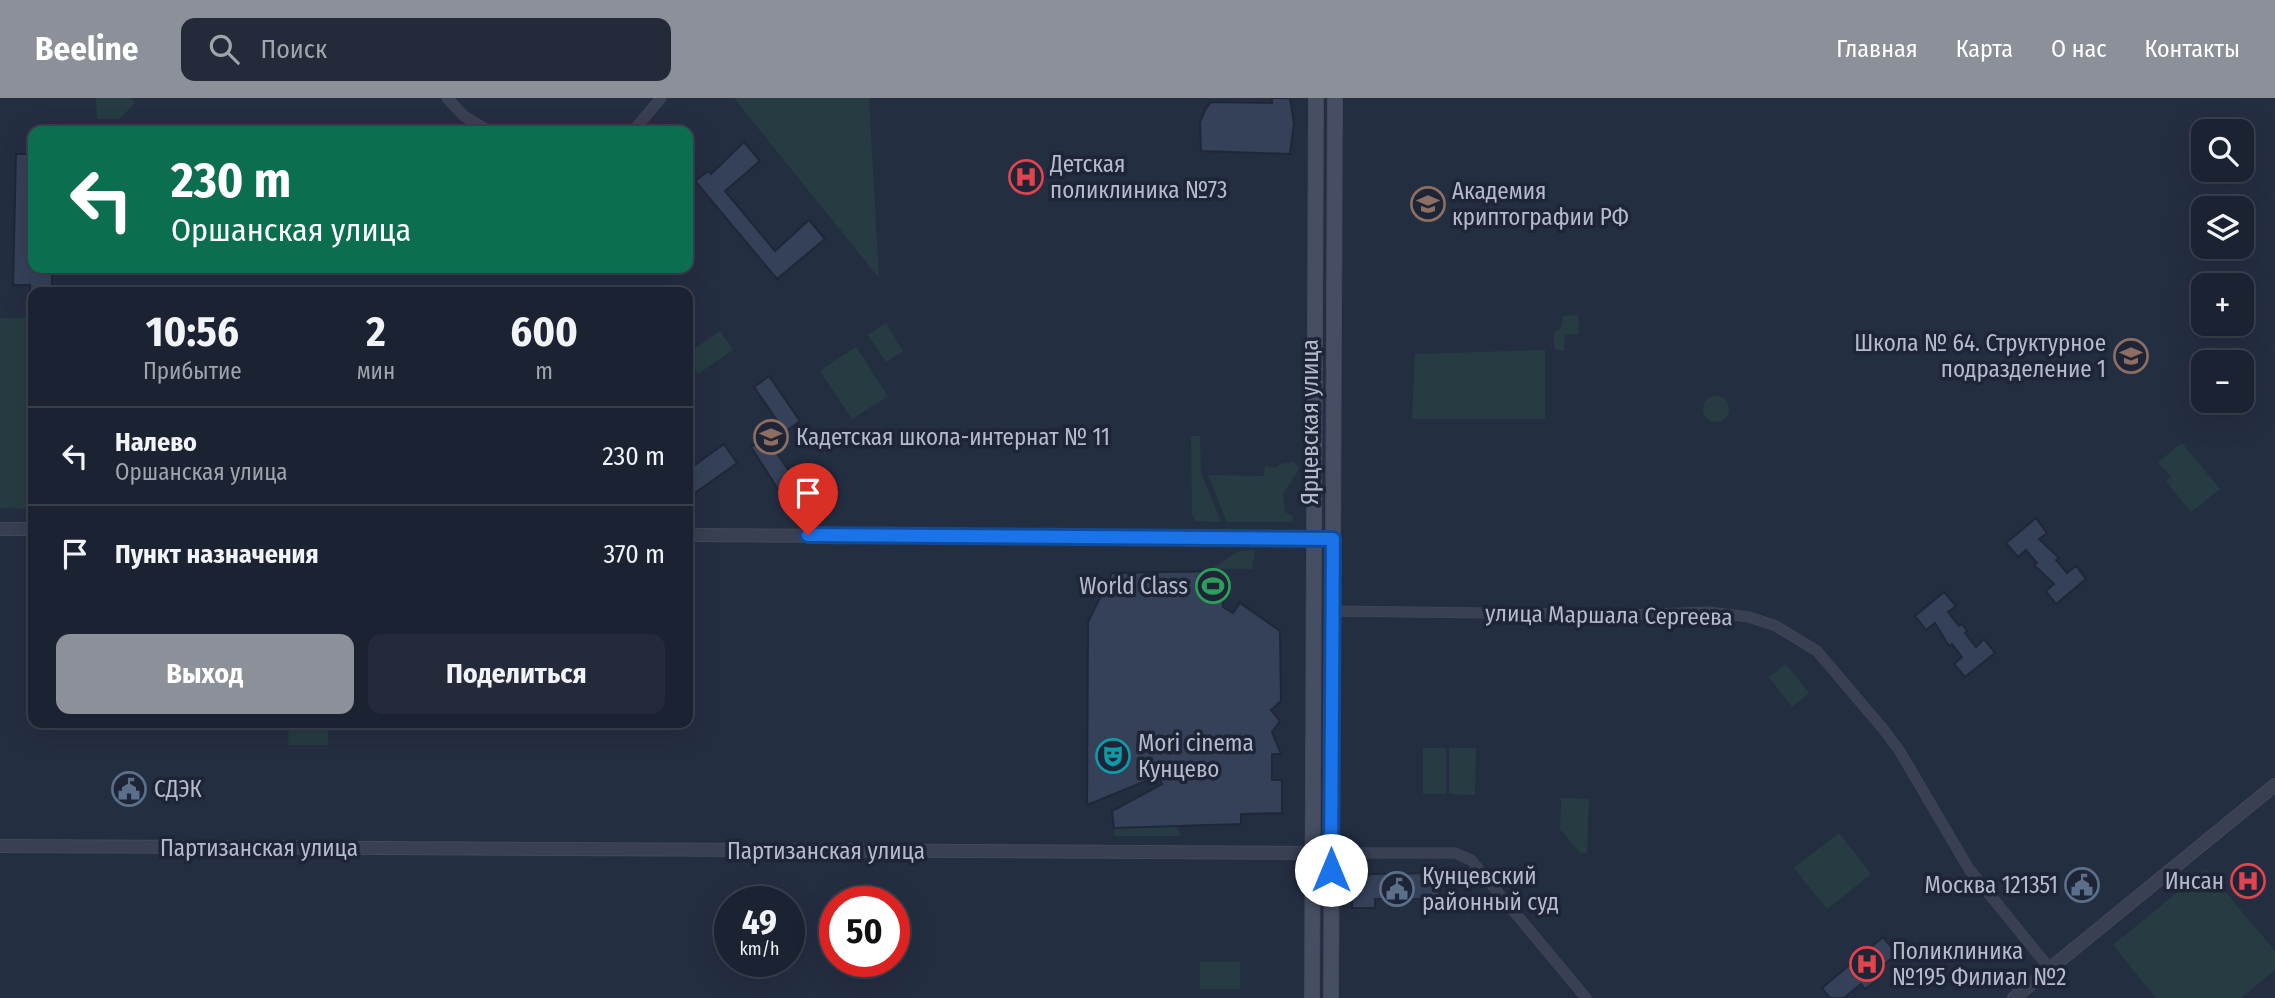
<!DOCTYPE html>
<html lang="ru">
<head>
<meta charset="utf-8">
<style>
	body { margin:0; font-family:"Fira Sans Condensed",sans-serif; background:#242a39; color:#f1f3f6; height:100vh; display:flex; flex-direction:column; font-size:26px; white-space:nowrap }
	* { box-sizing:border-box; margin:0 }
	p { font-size:23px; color:#a0a4ab }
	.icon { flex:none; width:38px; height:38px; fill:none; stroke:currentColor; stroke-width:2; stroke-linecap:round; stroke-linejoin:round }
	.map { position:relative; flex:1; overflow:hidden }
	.drawer { position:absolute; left:28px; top:189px; width:665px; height:441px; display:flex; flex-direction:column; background:#1b2231; border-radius:14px; box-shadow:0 7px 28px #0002,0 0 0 2px #393f4d }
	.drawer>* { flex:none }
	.hud { position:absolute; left:28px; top:28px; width:665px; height:147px; border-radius:14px; box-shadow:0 7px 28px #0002,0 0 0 2px #393f4d; background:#0b6e4f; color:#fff; overflow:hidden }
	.buttons { position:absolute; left:2191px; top:21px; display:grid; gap:14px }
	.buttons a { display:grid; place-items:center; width:63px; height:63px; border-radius:14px; background:#1b2231; box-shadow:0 7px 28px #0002,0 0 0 2px #393f4d; font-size:35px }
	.speed { position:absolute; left:714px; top:788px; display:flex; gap:14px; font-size:35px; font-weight:700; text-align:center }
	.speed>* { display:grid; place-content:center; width:91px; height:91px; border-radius:50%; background:#1b2231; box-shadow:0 7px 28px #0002,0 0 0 2px #393f4d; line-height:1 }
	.speed small { font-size:18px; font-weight:400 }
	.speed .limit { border:10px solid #d22; background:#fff; color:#111 }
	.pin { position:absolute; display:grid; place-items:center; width:60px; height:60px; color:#fff; margin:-72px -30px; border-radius:50% 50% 50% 0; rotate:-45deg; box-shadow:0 0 7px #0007 }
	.pin .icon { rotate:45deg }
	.me { position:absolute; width:77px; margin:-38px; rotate:0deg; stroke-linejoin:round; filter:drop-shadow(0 0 5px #0008) }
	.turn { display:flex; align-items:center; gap:24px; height:147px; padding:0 28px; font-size:32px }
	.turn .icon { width:91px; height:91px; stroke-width:2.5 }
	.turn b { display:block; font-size:49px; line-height:60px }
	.eta { display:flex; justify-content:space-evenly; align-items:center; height:119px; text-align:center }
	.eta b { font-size:42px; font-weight:700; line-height:49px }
	.button { display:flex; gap:14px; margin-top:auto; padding:14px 28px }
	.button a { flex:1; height:80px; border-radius:14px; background:#8c9099; color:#fff; font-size:28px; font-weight:700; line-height:80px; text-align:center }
	.button a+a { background:#242a39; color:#f1f3f6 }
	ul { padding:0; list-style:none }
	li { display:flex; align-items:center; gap:21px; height:98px; padding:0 28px; border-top:2px solid #393f4d }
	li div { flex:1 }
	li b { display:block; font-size:26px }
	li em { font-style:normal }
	header { display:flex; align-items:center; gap:42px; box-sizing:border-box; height:98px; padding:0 35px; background:#8c9099; color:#fff }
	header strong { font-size:33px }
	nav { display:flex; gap:38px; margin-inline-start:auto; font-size:24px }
	.search { width:490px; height:63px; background:#242a39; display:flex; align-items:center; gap:18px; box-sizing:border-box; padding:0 24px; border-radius:14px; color:#a0a4ab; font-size:26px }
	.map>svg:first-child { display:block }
	.green { fill:#263c42 }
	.building { fill:#354158; stroke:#1f2738; stroke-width:2 }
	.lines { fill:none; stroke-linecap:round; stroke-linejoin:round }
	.minor-casing { stroke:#42495a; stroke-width:11 }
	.tertiary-casing { stroke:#42495a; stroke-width:14 }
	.secondary-casing { stroke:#42495a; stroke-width:16 }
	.minor { stroke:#384051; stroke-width:10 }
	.tertiary { stroke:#384051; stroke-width:12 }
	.secondary { stroke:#464e64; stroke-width:14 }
	.route-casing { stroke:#114b97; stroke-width:18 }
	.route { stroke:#1a73e8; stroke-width:12 }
	.labels { text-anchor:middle; stroke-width:7; stroke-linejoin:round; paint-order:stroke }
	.poi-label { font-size:23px; fill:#b5bbcb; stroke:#1d2536; text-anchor:start }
	.street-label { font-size:23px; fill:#b5bbcb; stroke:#1d2536 }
</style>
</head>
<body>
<header>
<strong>Beeline</strong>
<div class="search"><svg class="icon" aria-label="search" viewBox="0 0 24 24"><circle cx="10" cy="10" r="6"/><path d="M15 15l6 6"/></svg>Поиск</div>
<nav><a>Главная</a><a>Карта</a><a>О нас</a><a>Контакты</a></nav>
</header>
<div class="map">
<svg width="2275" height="900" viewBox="0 0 2275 900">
	<rect width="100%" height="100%" fill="#242e41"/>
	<!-- green -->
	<g class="green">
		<path d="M96,0h35l4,5 -16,16h-22z"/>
		<path d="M734,0h135l10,180z"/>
		<path d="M1578,217l1,19 -14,1 -1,16 -10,-2v-16l7,-5 2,-12z"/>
		<path d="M0,220h33v191l-33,-1z"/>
		<path d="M886,225l17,28 -17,11 -18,-27z"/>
		<path d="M720,233l13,19 -35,24 -10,-15v-6z"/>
		<path d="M856,249l32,49 -36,23 -32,-48z"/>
		<path d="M1545,252v69h-133l3,-65z"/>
		<circle cx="1716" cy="311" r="13"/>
		<path d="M1191,338h9l1,37 20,49 -25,-1 -4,-7z"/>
		<path d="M2182,345l38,46 -29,23 -25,-31 5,-4 -13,-15z"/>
		<path d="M1294,364l5,7 -16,25 2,18 8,4 -1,6h-65l-19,-47 56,1 1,-10 10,2 5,-4z"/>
		<path d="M1255,452l-3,19h-36l-2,-2 25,-16z"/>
		<path d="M1786,566l23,29 -17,14 -23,-30z"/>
		<path d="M289,626h39v21h-40z"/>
		<rect x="1423" y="650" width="23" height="46"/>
		<path d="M1449,650h27l-1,47 -26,-1z"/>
		<path d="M1561,700l28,1 -2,54h-7l-20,-24z"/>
		<path d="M1176,728l5,10h-67v-8z"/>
		<path d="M1839,735l32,41 -44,35 -33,-41z"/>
		<path d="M2206,771l69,82v19l-34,28h-85l-43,-53z"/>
		<rect x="1200" y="864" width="40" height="27"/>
	</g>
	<!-- building -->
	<g class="building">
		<path d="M1272,0h18l4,25 -4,31 -89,-3 -1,-29 6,-14 5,-6 61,1z"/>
		<path d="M744,44l16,19 -35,30 50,60 34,-31 16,19 -48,40 -82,-98 13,-10 3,3z"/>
		<path d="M16,56h17v114h19v24h-22v-7h-17z"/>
		<path d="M769,278l31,45 -15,11 -31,-45z"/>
		<path d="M766,339l31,46 -16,11 -30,-47z"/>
		<path d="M724,346l13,19 -49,35v-28z"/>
		<path d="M2036,420l11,15 -8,6 20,19 -3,2 11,13 9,-7 10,13 -30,25 -10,-13 8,-7 -20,-19 3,-2 -11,-13 -8,7 -12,-14z"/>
		<path d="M1223,473v36l10,6 7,-10 40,28 1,70 -10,9 9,11 -8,11 9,22h-9v26h10v33l-41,1v10l-127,4 -2,-17 50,-27 -4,-8 -71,29 1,-183 24,-49z"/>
		<path d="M1944,494l12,14 -8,6 11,14 3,-2 5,7 -2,2 11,14 8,-8 11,14 -30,24 -11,-13 8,-7 -10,-13 -3,2 -14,-23 -9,7 -11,-14z"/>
		<path d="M1441,775l-2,26h-64v9h-23v-17l3,-3 -3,-3 11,-10 3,3 4,-4z"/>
		<path d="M1883,839l14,17 -25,20 5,6 -12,9 -4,-5 -17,14h-14l-8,-10z"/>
	</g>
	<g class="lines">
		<!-- minor casing -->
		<g class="minor-casing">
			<g id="minor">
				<path d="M447,0l17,18 25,15"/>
				<path d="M633,33l28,-33"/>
				<path d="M1333,513l298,4 77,-3 41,5 27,9 41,25 67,79 15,20 70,119 81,100"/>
				<path d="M1331,755h124l16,7 115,138"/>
			</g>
		</g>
		<!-- tertiary casing -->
		<g class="tertiary-casing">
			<g id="tertiary">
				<path d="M0,431h33"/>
				<path d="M688,437l645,4"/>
				<path d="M0,748l1331,7"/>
				<path d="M2014,900l261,-213"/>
			</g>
		</g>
		<!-- secondary casing -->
		<g class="secondary-casing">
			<g id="secondary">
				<path d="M1312,900l4,-900"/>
				<path d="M1331,900l4,-900"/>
			</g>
		</g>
		<!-- minor -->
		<use href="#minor" class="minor"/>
		<!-- tertiary -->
		<use href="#tertiary" class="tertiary"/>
		<!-- secondary -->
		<use href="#secondary" class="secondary"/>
	</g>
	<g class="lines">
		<!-- route casing -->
		<g class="route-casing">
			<path id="route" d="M808,437l525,4 -2,331"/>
		</g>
		<!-- route -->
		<use href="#route" class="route"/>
	</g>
	<!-- icons -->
	<defs>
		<g id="hospital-ring" transform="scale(1.75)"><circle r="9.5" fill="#1d2536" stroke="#e0444e" stroke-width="1.5"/><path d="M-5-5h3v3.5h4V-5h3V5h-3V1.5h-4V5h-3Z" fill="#e0444e"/></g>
		<g id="university-ring" transform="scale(1.75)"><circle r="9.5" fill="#1d2536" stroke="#8d6e63" stroke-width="1.5"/><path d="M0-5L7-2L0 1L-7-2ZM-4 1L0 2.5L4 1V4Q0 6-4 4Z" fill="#8d6e63"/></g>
		<g id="school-ring" transform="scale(1.75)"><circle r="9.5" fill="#1d2536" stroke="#8d6e63" stroke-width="1.5"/><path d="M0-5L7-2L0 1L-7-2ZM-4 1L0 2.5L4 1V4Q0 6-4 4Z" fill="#8d6e63"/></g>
		<g id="stadium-ring" transform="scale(1.75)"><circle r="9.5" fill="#1d2536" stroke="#2e9e5b" stroke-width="1.5"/><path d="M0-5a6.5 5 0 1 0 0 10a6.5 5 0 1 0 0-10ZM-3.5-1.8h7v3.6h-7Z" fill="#2e9e5b"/></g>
		<g id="theatre-ring" transform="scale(1.75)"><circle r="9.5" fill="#1d2536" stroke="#0f9aa8" stroke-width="1.5"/><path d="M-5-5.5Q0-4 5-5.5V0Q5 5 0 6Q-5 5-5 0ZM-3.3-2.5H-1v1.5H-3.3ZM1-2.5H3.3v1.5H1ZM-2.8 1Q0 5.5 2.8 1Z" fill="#0f9aa8"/></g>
		<g id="civic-ring" transform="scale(1.75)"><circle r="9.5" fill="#1d2536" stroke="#5c6f8a" stroke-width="1.5"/><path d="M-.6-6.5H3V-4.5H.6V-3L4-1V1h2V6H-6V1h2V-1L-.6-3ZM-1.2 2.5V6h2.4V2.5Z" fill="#5c6f8a"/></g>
	</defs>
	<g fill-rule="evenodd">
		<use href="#hospital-ring" x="1026" y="79"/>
		<use href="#university-ring" x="1428" y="106"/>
		<use href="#school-ring" x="2131" y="258"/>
		<use href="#school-ring" x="771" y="339"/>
		<use href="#stadium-ring" x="1213" y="488"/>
		<use href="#theatre-ring" x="1113" y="658"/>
		<use href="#civic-ring" x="129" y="691"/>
		<use href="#hospital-ring" x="2248" y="783"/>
		<use href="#civic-ring" x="2082" y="787"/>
		<use href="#civic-ring" x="1397" y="791"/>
		<use href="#hospital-ring" x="1867" y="866"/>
	</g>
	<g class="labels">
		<!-- poi labels -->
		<g class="poi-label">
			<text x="1050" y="74">Детская<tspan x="1050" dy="26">поликлиника №73</tspan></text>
			<text x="1452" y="101">Академия<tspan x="1452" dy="26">криптографии РФ</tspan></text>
			<text x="2106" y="253" text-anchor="end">Школа № 64. Структурное<tspan x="2106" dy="26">подразделение 1</tspan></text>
			<text x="796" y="347">Кадетская школа-интернат № 11</text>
			<text x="1188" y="496" text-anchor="end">World Class</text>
			<text x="1138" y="653">Mori cinema<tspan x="1138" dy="26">Кунцево</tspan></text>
			<text x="154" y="699">СДЭК</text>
			<text x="1422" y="786">Кунцевский<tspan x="1422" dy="26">районный суд</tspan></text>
			<text x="2224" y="791" text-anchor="end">Инсан</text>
			<text x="2058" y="795" text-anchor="end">Москва 121351</text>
			<text x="1892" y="861">Поликлиника<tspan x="1892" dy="26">№195 Филиал №2</tspan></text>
		</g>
		<!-- street labels -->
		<g class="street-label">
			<text transform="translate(1310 324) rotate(-90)" y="8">Ярцевская улица</text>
			<text transform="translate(1609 517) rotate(1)" y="8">улица Маршала Сергеева</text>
			<text x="259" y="758">Партизанская улица</text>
			<text x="826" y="761">Партизанская улица</text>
		</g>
	</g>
</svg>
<div class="buttons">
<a><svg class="icon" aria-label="search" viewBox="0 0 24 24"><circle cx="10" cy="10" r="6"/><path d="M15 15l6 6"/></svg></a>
<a><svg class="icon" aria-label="layers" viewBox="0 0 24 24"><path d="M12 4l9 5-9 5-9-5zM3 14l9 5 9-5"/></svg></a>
<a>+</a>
<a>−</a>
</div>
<div class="speed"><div>49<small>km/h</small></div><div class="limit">50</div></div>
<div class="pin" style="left:808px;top:437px;background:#d93025"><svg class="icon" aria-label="arrive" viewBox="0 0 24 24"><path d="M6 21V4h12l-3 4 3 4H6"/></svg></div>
<svg class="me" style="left:1331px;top:772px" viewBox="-20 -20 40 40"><circle r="19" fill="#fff"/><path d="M0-13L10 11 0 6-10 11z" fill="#1a73e8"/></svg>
<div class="hud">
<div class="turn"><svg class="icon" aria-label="left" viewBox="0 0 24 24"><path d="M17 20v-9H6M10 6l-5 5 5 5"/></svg><div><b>230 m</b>Оршанская улица</div></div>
</div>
<section class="drawer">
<div class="eta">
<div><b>10:56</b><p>Прибытие</p></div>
<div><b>2</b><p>мин</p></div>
<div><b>600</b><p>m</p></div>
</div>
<ul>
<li><svg class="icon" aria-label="left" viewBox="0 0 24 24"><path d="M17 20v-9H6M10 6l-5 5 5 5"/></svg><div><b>Налево</b><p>Оршанская улица</p></div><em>230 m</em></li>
<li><svg class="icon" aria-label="arrive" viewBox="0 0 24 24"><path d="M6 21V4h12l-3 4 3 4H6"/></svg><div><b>Пункт назначения</b></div><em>370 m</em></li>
</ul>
<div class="button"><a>Выход</a><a>Поделиться</a></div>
</section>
</div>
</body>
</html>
